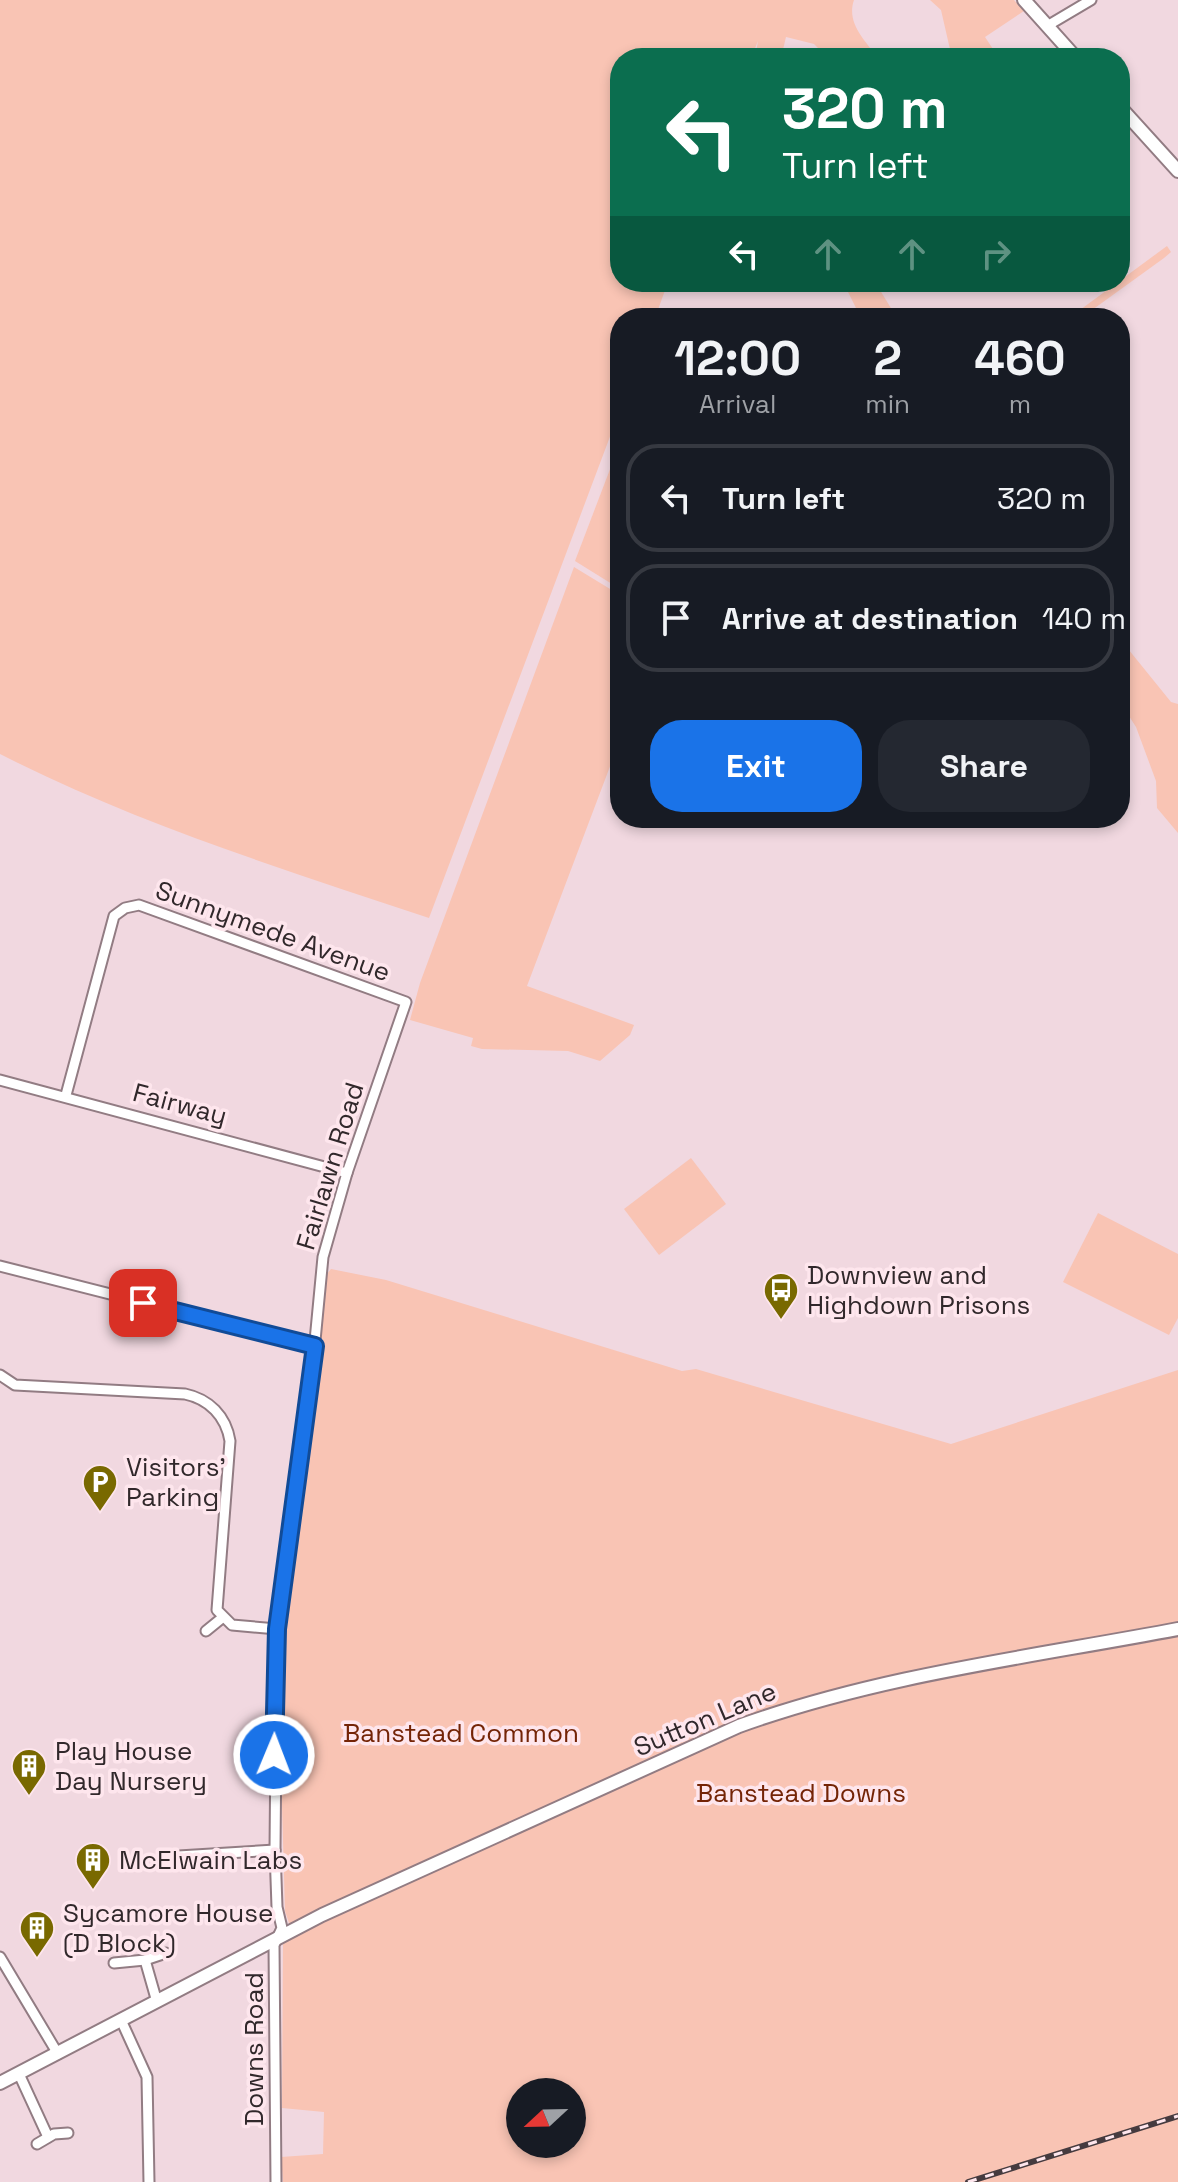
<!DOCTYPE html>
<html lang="en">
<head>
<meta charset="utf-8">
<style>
	body { margin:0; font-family:"Space Grotesk",sans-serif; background:#242831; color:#f1f3f6; height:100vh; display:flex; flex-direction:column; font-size:30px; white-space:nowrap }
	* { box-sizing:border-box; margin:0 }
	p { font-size:26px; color:#9ea1a6 }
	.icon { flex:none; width:44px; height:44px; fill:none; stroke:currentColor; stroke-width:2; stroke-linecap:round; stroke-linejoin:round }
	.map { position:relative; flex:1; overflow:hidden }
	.side { position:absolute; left:610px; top:308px; width:520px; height:520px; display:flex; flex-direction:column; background:#171b24; border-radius:32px; box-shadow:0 4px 12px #0003 }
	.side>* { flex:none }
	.hud { position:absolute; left:610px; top:48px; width:520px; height:244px; border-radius:32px; box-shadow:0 4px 12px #0003; background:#0b6e4f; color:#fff; overflow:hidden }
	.needle { width:52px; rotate:248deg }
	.controls { position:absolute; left:506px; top:2078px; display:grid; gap:16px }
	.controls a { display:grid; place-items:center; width:80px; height:80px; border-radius:50%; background:#171b24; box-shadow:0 4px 12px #0003; font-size:40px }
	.pin { position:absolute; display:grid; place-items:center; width:68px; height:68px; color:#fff; margin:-34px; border-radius:16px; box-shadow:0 4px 12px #0006 }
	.me { position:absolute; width:88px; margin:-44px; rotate:1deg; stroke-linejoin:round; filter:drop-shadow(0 0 6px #0008) }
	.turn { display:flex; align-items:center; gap:28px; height:168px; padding:0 40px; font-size:36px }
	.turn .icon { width:104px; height:104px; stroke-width:2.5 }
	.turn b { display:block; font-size:56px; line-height:68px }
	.lanes { display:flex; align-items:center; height:76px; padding:0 40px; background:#0003; justify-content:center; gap:40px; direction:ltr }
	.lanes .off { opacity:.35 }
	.eta { display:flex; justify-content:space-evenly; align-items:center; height:136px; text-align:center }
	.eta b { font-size:48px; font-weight:700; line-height:56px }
	.button { display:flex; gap:16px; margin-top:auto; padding:16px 40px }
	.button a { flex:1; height:92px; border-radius:32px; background:#1a73e8; color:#fff; font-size:32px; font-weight:700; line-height:92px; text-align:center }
	.button a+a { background:#242831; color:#f1f3f6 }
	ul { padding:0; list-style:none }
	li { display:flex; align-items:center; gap:24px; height:108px; margin:0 16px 12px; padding:0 24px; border:4px solid #363941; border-radius:32px }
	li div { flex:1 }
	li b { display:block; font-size:30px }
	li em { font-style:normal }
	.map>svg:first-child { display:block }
	.green { fill:#f9c4b4; fill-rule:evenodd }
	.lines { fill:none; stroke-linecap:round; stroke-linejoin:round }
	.minor-casing { stroke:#927c83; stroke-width:13 }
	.major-casing { stroke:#927c83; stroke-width:16 }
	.minor { stroke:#fff; stroke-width:9 }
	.major { stroke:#fff; stroke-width:12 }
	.rail-casing { stroke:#463b3f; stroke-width:6 }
	.rail { stroke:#fee6ed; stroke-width:3; stroke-dasharray:9; stroke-linecap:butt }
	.route-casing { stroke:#114b97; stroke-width:20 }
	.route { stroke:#1a73e8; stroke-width:14 }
	.labels { text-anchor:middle; stroke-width:7; stroke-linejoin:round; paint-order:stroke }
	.street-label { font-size:26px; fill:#31282b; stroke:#fee6ed }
	.poi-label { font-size:26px; fill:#31282b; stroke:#fee6ed; text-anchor:start }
	.park-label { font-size:26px; fill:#742406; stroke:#fee6ed }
</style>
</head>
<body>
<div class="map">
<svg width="1178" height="2182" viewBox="0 0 1178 2182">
	<rect width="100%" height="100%" fill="#f1d8e0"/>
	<!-- green -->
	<g class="green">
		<path d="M0,0h854c-8,23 11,40 24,58h-50l-14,-14 -28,-7 -5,21h-26l3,-17 -7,17h-131v224h48l-13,36h-35v92l-191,508c-146,-49 -292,-94 -429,-164z"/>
		<path d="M930,0h84l10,11 -39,26 14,21h-47l-11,-48z"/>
		<path d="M1167,246l4,6 -7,6 -83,60h-12z"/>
		<path d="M843,282h32l22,36h-36z"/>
		<path d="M620,443v146l-45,-28z"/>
		<path d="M574,567l46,28v145l-93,246 107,39 -4,10 -30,26 -32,-10 -86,-2 -11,-3 2,-8 -63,-18 10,-37z"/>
		<path d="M1120,639l51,63 7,2v129l-21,-25 -1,-27 -20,-54 -16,-25z"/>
		<path d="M691,1158l35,46 -67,51 -35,-46z"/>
		<path d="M1098,1213l80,41v64l-9,17 -106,-53z"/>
		<path d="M331,1269l55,11 296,91 14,-2 255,75 227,-74v812h-895l-2,-25 42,-3 1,-42 -42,-4 1,-167 10,-6 -8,-24 -8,-282 43,-347zM520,2092h52v52h-52z"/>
	</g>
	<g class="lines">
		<!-- minor casing -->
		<g class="minor-casing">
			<g id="minor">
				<path d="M1047,26l44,-26"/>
				<path d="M0,1080l347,93"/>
				<path d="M66,1095l48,-179 11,-8 14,-3 267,97 -59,171 -24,84 -11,115 -35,257 -2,221 2,57 5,21 -8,17 2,237"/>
				<path d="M0,1266l315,80"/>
				<path d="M0,1375l15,10 170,9c24,5 41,22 45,47l-13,169 15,15 45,4"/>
				<path d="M206,1631l16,-13"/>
				<path d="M162,1857l113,-7"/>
				<path d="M0,1957l58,97"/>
				<path d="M145,1960l12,42"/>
				<path d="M114,1963l31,-3 21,-7"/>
				<path d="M121,2020l26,57 2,105"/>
				<path d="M19,2074l29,63"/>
				<path d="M37,2144l17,-10 14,-1"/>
			</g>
		</g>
		<!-- major casing -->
		<g class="major-casing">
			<g id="major">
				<path d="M1024,0l52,58"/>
				<path d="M1120,107l58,64"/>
				<path d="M0,2083l322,-168 417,-189c141,-51 292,-69 439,-97"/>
			</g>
		</g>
		<!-- minor -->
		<use href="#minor" class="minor"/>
		<!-- major -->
		<use href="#major" class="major"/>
		<!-- rail casing -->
		<g class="rail-casing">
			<path id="rail" d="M968,2182l210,-66"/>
		</g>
		<!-- rail -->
		<use href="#rail" class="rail"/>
	</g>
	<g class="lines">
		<!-- route casing -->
		<g class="route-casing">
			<path id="route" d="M143,1303l172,43 -38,283 -3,126"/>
		</g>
		<!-- route -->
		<use href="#route" class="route"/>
	</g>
	<!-- icons -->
	<defs>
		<g id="bus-pin" transform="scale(1.8)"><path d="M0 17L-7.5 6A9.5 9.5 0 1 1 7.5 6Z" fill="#796900" stroke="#fee6ed"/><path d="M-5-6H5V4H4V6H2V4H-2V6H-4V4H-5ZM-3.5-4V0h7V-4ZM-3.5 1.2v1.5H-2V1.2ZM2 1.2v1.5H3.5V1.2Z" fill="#fff"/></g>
		<g id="parking-pin" transform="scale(1.8)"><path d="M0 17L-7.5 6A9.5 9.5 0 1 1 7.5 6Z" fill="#796900" stroke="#fee6ed"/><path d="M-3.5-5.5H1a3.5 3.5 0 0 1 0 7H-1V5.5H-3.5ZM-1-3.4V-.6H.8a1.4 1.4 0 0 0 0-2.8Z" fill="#fff"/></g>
		<g id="building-pin" transform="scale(1.8)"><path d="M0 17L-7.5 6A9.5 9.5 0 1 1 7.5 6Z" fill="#796900" stroke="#fee6ed"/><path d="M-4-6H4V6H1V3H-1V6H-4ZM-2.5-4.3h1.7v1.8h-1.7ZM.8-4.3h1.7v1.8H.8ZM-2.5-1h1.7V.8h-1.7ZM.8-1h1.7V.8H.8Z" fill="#fff"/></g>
	</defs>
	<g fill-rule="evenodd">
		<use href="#bus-pin" x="781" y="1290"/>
		<use href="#parking-pin" x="100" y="1482"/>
		<use href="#building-pin" x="29" y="1766"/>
		<use href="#building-pin" x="93" y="1860"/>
		<use href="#building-pin" x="37" y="1928"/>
	</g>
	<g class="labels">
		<!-- street labels -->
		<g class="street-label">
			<text transform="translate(273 931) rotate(20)" y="9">Sunnymede Avenue</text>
			<text transform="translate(180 1104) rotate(15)" y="9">Fairway</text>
			<text transform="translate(330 1166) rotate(-73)" y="9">Fairlawn Road</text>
			<text transform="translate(705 1719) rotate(-23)" y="9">Sutton Lane</text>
			<text transform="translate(254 2049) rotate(-90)" y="9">Downs Road</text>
		</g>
		<!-- poi labels -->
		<g class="poi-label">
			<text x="807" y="1284">Downview and<tspan x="807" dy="30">Highdown Prisons</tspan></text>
			<text x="126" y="1476">Visitors'<tspan x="126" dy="30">Parking</tspan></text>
			<text x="55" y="1760">Play House<tspan x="55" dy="30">Day Nursery</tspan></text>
			<text x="119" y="1869">McElwain Labs</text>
			<text x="63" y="1922">Sycamore House<tspan x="63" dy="30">(D Block)</tspan></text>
		</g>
		<!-- park labels -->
		<g class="park-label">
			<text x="461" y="1742">Banstead Common</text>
			<text x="801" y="1802">Banstead Downs</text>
		</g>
	</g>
</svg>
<div class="controls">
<a><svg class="needle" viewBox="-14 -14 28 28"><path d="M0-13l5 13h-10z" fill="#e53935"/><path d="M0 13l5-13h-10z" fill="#9ea1a6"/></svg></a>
</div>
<div class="pin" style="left:143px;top:1303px;background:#d93025"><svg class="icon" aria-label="arrive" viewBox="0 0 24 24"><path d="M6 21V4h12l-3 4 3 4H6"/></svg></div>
<svg class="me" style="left:274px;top:1755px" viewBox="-20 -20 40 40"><circle r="17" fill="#1a73e8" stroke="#fff" stroke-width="3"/><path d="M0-11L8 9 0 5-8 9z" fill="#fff"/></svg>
<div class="hud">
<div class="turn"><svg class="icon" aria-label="left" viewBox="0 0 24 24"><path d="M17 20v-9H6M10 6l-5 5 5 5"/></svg><div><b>320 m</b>Turn left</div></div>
<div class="lanes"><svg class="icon" aria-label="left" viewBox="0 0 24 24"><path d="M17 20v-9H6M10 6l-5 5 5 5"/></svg><svg class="icon off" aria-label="ahead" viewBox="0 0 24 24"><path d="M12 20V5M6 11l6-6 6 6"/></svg><svg class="icon off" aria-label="ahead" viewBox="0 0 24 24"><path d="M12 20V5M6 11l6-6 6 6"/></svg><svg class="icon off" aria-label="right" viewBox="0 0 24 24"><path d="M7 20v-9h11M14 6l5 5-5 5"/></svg></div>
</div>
<section class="side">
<div class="eta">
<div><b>12:00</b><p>Arrival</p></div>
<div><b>2</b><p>min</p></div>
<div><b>460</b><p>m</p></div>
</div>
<ul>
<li><svg class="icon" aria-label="left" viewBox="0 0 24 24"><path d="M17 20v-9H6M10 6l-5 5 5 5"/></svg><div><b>Turn left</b></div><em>320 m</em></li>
<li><svg class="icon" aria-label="arrive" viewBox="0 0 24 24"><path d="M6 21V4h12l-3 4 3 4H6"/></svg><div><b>Arrive at destination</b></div><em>140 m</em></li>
</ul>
<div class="button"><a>Exit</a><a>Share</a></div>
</section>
</div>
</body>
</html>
